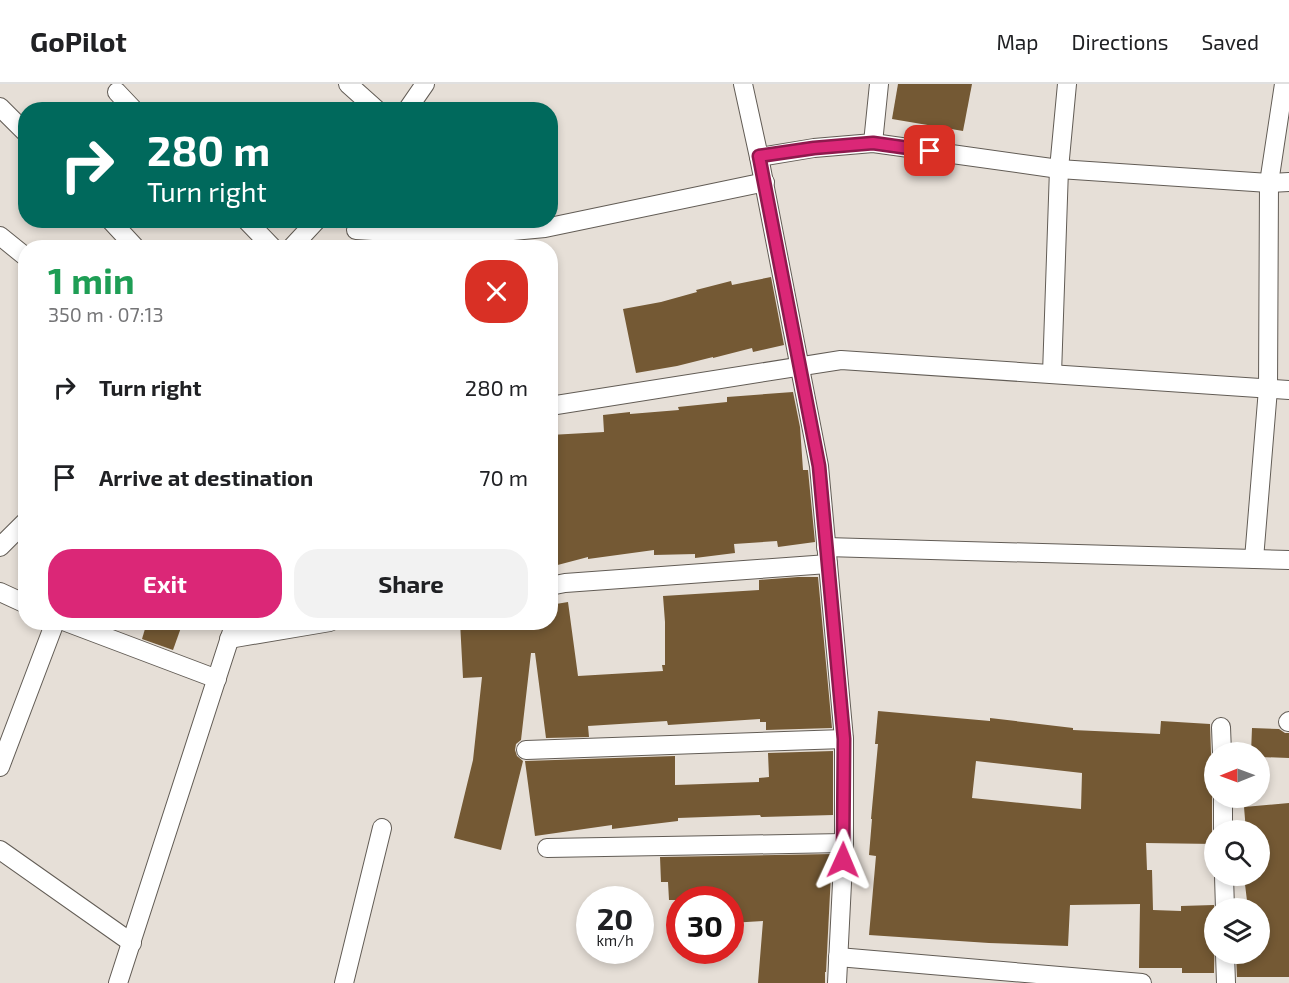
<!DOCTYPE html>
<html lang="en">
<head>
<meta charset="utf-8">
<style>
	body { margin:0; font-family:"Exo 2",sans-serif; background:#f2f2f2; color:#202124; height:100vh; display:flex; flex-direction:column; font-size:22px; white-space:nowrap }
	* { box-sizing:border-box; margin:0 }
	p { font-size:20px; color:#757577 }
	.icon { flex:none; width:33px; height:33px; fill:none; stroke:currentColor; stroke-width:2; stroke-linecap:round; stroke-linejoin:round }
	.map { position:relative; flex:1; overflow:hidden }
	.drawer { position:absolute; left:18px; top:156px; width:540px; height:390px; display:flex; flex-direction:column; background:#fff; border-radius:24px; box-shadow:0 3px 9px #0003 }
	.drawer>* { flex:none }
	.guide { position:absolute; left:18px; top:18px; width:540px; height:126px; border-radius:24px; box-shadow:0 3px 9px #0003; background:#00695c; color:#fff; overflow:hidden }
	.needle { width:39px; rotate:269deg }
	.fabs { position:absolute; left:1204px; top:658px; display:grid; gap:12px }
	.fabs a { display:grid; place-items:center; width:66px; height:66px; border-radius:50%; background:#fff; box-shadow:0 3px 9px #0003; font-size:30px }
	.speed { position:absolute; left:576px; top:802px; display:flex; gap:12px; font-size:30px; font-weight:700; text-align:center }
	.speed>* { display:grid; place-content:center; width:78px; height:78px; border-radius:50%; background:#fff; box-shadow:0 3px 9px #0003; line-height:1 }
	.speed small { font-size:15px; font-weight:400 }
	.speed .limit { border:9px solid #d22; background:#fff; color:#111 }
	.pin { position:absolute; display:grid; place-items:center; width:51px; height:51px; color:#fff; margin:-26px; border-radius:12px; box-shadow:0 3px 9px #0006 }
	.me { position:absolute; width:66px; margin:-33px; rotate:1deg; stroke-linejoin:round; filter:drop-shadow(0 0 4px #0008) }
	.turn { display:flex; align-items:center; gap:21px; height:126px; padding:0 30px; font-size:27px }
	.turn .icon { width:78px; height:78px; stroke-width:2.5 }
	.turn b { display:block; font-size:42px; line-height:51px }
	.round { display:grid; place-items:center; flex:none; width:63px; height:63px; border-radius:24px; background:#f2f2f2 }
	.summary { display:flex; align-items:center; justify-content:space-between; height:102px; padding:0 30px }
	h1 { font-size:36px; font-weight:700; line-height:45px; color:#1e9e55 }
	.button { display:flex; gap:12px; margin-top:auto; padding:12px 30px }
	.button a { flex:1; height:69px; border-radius:24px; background:#db2777; color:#fff; font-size:24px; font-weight:700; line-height:69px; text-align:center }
	.button a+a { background:#f2f2f2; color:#202124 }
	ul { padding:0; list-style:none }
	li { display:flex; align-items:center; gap:18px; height:90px; padding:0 30px }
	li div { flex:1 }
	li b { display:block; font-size:22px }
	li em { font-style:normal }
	header { display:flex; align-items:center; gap:36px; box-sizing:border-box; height:84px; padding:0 30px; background:#fff; border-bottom:2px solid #e0e0e0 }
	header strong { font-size:28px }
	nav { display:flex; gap:33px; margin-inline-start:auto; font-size:21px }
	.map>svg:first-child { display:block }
	.building { fill:#745934; fill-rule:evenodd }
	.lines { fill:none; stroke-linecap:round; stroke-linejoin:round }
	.street-casing { stroke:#625c55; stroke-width:20 }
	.street { stroke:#fff; stroke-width:18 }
	.route-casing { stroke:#8e194d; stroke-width:15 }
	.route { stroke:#db2777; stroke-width:10 }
</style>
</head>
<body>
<header>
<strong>GoPilot</strong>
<nav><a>Map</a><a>Directions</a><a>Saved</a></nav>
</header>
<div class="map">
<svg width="1289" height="899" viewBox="0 0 1289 899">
	<rect width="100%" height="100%" fill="#e6dfd7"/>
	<!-- building -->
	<g class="building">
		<path d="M898,0h74l-9,47 -71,-12z"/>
		<path d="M771,193l13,68 -31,7 -1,-4 -39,10v-1l-36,9 -41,7 -13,-64 38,-7 36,-10 -1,-2 35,-9 1,4z"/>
		<path d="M793,308l7,35 3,43h5l7,72 -37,5 -1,-6 -43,3 1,9 -40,5v-4l-41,1v-5l-66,9v-2l-38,10v-132l54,-3 -1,-17 27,-3v2l49,-4 -1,-3 49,-5v-5z"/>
		<path d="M798,493h20l14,151 -66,2v-8h-6v-3l-92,6 -1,-4 -79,5 1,11 -43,1 -11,-85h-4l-10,87 -5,4 -1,6 2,6 6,5 -22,89 -47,-12 19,-78 9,-83 -19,1 -3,-56h90v-17l18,-3 10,74 85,-5 -1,-6h3v-43l-2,-26 96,-6v-10z"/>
		<path d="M147,538h36l-10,28 -31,-11z"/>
		<path d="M878,627l112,10v-3l83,10v2l87,4 1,-13 49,3 1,29 2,7v12h2v19l-3,7v33l3,7v6l-69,-1 1,27h5l1,40 28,1v-5l33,-1 1,9 -1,59h-32v-5h-43l1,-64 -70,1 -2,41 -79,-3 -120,-8 7,-79 -7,-1 3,-36h-1l7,-75h-3zM976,677l106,12 -1,36 -109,-11z"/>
		<path d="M1252,644l27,1 6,4h4v25l-29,-1v-4h-9z"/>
		<path d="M833,667v64l-72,2 -1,-2 -82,3v3l-66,8v-4l-77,11 -10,-75 150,-5v29l84,-3v-4l10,-1 -1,-24z"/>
		<path d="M1289,719v174h-52l-1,-23h24v-45h-12l-4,-33h16v-45h-14l-2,-24z"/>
		<path d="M832,770l-6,118h-1v11h-67l5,-62 -33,2v-23h-61l-1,-18h-7l-1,-25z"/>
	</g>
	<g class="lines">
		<!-- street casing -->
		<g class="street-casing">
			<g id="street">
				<path d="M348,0l29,26"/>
				<path d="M743,0l16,73 55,-9 59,-5 186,26 210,14 20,-1"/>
				<path d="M117,8l17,18"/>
				<path d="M0,23l26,26"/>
				<path d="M407,26l18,-26"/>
				<path d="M873,59l6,-59"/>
				<path d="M759,73l60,309 25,273v104l-7,140"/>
				<path d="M110,136l26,28"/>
				<path d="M246,136l27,28"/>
				<path d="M356,146l102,6 87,-8 220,-46"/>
				<path d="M0,152l26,21"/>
				<path d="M291,164l26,-28"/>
				<path d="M1052,290l7,-205 8,-85"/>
				<path d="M550,322l291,-46 448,30"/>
				<path d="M0,463l26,-26"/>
				<path d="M826,463l463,13"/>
				<path d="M1254,475l14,-170 1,-206 15,-99"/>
				<path d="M550,502l15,-3 263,-19"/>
				<path d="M0,508l26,12"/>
				<path d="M66,538l151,57"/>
				<path d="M229,555l101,-17"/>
				<path d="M1288,638l1,-1"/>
				<path d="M1221,643l1,26"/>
				<path d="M526,666l318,-11"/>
				<path d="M0,683l55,-145"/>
				<path d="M1223,714v33"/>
				<path d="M547,764l297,-5"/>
				<path d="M0,766l132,93"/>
				<path d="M1224,792l1,33"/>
				<path d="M1225,870l1,29"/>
				<path d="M838,873l304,26"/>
				<path d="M118,899l117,-361"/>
				<path d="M344,899l38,-155"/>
			</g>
		</g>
		<!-- street -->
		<use href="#street" class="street"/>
	</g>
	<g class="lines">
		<!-- route casing -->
		<g class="route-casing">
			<path id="route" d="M843,776l1,-121 -25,-273 -60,-310 55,-8 59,-5 57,8"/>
		</g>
		<!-- route -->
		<use href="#route" class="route"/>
	</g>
</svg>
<div class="fabs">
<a><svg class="needle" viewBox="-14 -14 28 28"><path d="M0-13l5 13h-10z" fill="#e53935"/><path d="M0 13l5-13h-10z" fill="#757577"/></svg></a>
<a><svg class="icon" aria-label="search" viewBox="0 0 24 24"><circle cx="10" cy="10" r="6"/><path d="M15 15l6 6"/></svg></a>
<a><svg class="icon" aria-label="layers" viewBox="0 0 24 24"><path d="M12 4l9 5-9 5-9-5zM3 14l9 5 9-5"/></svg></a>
</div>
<div class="speed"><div>20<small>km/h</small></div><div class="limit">30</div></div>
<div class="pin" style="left:930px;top:67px;background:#d93025"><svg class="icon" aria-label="arrive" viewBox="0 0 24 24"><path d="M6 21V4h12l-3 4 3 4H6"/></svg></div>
<svg class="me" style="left:843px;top:776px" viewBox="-20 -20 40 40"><path d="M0-17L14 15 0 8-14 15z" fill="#db2777" stroke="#fff" stroke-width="4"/></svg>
<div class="guide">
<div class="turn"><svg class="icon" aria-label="right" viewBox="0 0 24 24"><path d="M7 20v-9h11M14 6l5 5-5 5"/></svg><div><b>280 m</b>Turn right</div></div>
</div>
<section class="drawer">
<div class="summary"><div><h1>1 min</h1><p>350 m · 07:13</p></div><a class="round" style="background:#d93025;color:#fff"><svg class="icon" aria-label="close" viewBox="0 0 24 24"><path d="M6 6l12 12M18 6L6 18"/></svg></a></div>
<ul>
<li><svg class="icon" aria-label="right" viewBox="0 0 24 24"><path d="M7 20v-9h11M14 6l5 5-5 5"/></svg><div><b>Turn right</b></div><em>280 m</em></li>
<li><svg class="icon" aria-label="arrive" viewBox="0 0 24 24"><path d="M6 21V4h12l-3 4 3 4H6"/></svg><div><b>Arrive at destination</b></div><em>70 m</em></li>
</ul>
<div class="button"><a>Exit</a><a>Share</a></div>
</section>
</div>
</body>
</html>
